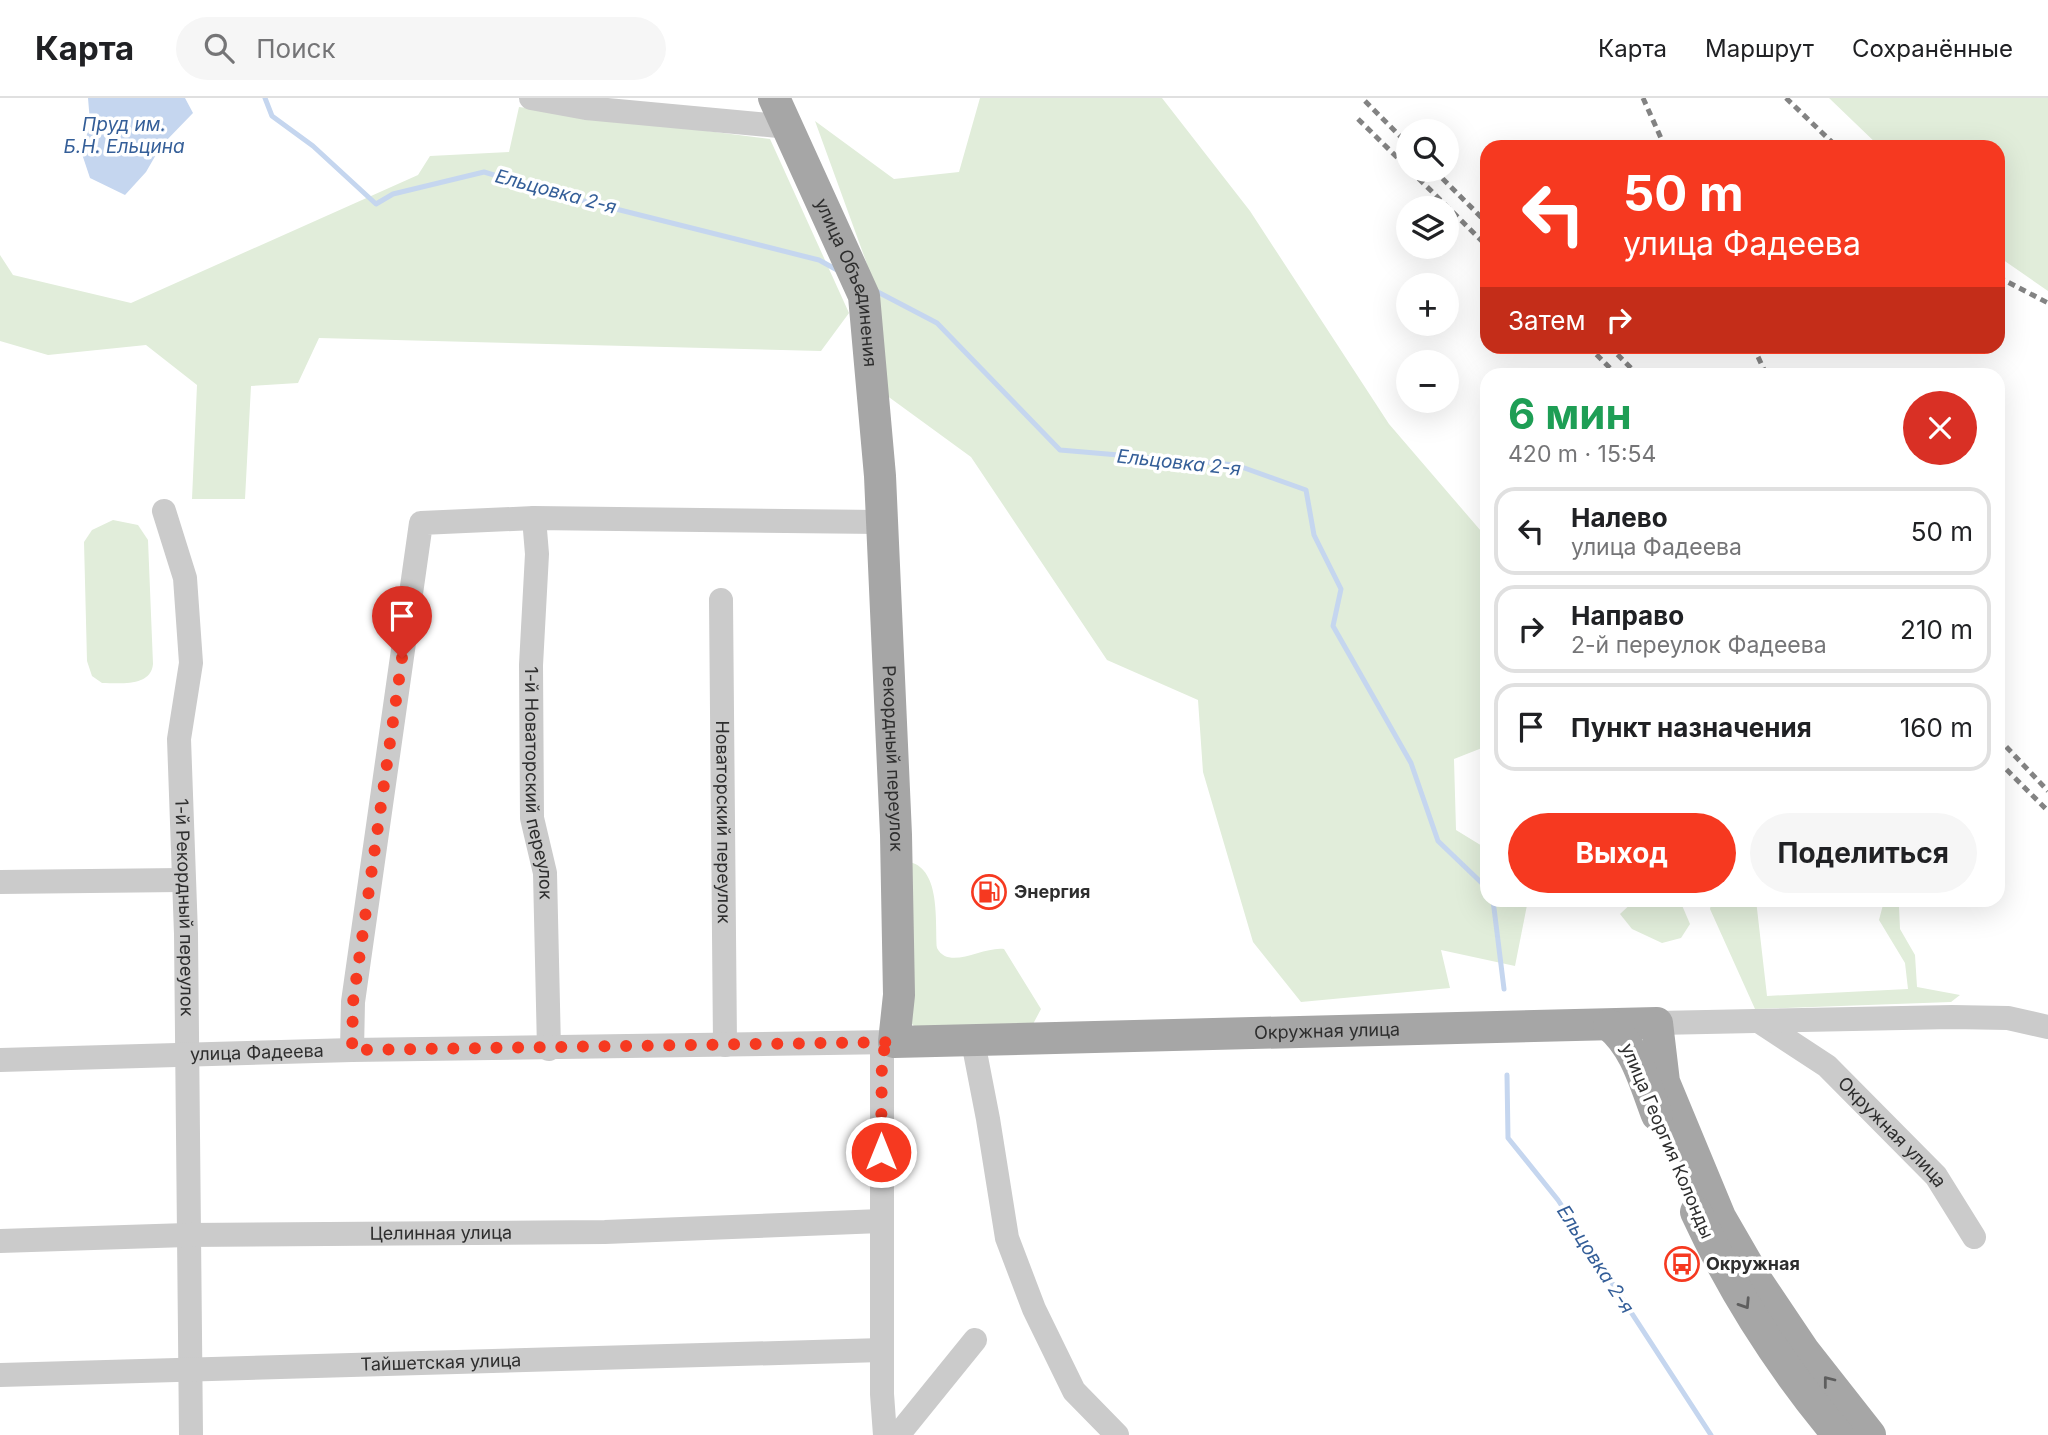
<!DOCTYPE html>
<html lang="ru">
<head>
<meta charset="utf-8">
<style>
	body { margin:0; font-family:Inter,sans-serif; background:#f6f6f6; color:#202124; height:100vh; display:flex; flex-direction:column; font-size:26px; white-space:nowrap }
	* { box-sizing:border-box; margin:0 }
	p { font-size:23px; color:#757577 }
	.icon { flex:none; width:38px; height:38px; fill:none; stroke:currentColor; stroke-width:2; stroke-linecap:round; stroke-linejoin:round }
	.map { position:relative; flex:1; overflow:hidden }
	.details { position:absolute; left:1480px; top:270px; width:525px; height:539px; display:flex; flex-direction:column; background:#fff; border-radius:21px; box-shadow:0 7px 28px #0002 }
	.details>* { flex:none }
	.hud { position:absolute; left:1480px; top:42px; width:525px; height:214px; border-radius:21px; box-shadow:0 7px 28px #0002; background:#f63920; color:#fff; overflow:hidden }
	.controls { position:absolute; left:1396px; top:21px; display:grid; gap:14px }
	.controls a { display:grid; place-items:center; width:63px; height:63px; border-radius:50%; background:#fff; box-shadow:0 7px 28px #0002; font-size:35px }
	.pin { position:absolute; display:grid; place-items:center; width:60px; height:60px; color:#fff; margin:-72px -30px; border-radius:50% 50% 50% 0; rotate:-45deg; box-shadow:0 0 7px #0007 }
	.pin .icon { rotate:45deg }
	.me { position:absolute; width:77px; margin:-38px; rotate:0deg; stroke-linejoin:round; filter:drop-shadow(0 0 5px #0008) }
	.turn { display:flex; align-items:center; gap:24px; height:147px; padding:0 28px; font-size:32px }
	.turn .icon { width:91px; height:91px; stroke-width:2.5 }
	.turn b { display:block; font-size:49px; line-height:60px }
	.then { display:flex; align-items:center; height:66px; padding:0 28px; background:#0003; gap:14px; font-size:26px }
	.round { display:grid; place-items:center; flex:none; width:74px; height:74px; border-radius:37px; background:#f6f6f6 }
	.head { display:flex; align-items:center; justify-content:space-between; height:119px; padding:0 28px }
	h1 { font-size:42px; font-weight:700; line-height:52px; color:#1e9e55 }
	.primary-button { display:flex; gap:14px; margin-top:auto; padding:14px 28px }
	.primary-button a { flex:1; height:80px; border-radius:42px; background:#f63920; color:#fff; font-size:28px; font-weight:700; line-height:80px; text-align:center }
	.primary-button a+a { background:#f6f6f6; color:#202124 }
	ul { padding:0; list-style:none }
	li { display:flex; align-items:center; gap:21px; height:88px; margin:0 14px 10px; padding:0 14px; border:4px solid #e0e0e0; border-radius:21px }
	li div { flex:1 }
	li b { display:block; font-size:26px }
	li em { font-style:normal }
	header { display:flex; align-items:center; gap:42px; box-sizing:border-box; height:98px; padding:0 35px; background:#fff; border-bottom:2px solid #e0e0e0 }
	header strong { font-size:33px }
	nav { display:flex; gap:38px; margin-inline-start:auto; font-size:24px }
	.search { width:490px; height:63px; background:#f6f6f6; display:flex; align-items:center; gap:18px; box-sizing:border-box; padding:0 24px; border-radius:38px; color:#757577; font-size:26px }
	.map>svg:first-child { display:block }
	.green { fill:#e1edda }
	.water { fill:#c5d6ef }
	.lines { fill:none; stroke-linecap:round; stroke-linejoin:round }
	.stream { stroke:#c5d6ef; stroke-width:5 }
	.minor { stroke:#cbcbcb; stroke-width:24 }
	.major { stroke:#a6a6a6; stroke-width:32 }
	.rail { stroke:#838383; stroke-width:5; stroke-dasharray:7 5; stroke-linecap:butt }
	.oneway { stroke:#5e5e5e }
	.route { stroke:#f63920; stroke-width:12; stroke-dasharray:0 21.6 }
	.labels { text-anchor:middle; stroke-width:7; stroke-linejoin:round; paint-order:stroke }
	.street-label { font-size:18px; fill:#2e2e2e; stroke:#fff }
	.poi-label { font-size:18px; font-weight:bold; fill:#2e2e2e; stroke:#fff; text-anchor:start }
	.water-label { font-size:19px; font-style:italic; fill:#345e98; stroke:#fff }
</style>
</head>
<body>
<header>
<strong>Карта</strong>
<div class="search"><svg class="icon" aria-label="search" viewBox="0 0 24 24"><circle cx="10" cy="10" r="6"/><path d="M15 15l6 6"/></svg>Поиск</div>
<nav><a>Карта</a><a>Маршрут</a><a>Сохранённые</a></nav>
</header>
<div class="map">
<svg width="2048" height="1337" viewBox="0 0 2048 1337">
	<rect width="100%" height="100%" fill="#fff"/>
	<!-- green -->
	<g class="green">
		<path d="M980,0h182l88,113 139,213 98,114v208l-33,13 2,71 31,19 1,51h40l-13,66 -74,-16 9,38 -149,14 -48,-60 -50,-170 -5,-72 -91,-40 -136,-203 -85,-62 -19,-131 -52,-143 79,58 65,-7z"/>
		<path d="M1829,0h219v193l-49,-34 -1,-110h-118z"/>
		<path d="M519,9l251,32 79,174 -28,38 -502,-13 -21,45 -47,3 -6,113h-53l5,-114 -51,-40 -98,10 -48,-14v-86l13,20 118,28 287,-128 12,-19 79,-4z"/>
		<path d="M113,422l25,5 10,15 5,124c-2,23 -33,19 -51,19l-10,-7 -5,-15 -3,-119 8,-12z"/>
		<path d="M910,764c31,8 25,60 27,86 12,23 46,-2 67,1l37,60 -9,17 -115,3 -7,-7z"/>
		<path d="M1635,802h39l7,3 9,21 -9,14 -19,5 -30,-14 -12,-15z"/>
		<path d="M1712,802h44l11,96 141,-7 -3,-26 -26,-43 5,-19 15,6 1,22 15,26 2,32 43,8 -9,7 -196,7 -45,-100z"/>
	</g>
	<!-- water -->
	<path class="water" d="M88,0h97l8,15 -32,33 -15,26 -21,23 -35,-17 -8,-24 8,-32z"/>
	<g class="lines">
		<!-- stream -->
		<g class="stream">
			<path d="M265,0l7,18 41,30 63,58 17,-10 91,-22 84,25 251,63 20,11"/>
			<path d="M874,192l63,33 123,127 176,15 70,25 8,45 27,54 -8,37 78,137 27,78 50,48"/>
			<path d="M1493,802l11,89"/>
			<path d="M1507,979v-2l1,63 50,62 153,235"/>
		</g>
		<!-- minor -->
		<g class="minor">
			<path d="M531,0l55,10 203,19"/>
			<path id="s1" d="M164,413l21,67 6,85 -12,76 7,195 5,501"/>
			<path id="s2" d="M534,420l3,36 -6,111 1,153 13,55 4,176"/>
			<path id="s3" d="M721,502l4,445"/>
			<path d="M0,784l181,-2"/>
			<path id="s4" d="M1760,924l67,44 109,110 38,61"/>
			<path d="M1657,925l295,-6 56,1 40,9"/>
			<path d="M968,942l7,12 13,67 19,119 27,71 40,82 43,44"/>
			<path d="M352,952l1,-48 68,-479 113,-5 346,4"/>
			<path id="s5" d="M0,962l352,-10 542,-8"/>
			<path id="s6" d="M0,1143l187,-6 418,-3 276,-11"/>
			<path id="s7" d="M0,1277l882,-25"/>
			<path d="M885,1337l-3,-41v-342l12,-10"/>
			<path d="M898,1337l77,-95"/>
		</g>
		<!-- major -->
		<g class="major">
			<path id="s8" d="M774,0l90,198 16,180 16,359 3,160 -5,47 763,-19 7,59 56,135 37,64 47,70 66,84"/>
			<path d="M1609,927c27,22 36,59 48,90"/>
			<path d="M1696,1114c37,80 85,155 142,223"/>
		</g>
		<!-- rail -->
		<g class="rail">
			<path d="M1643,0l22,49"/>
			<path d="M1786,0l51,49"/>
			<path d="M1365,3l44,44"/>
			<path d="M1358,21l51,50"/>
			<path d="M1410,72l78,77"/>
			<path d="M1434,72l54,54"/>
			<path d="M1998,179l50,26"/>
			<path d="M1588,248l28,28"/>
			<path d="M1609,248l28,28"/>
			<path d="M1753,248l13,28"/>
			<path d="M1998,640l50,53"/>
			<path d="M1998,663l50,50"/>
		</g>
	</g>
	<!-- one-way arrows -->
	<defs><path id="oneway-chevron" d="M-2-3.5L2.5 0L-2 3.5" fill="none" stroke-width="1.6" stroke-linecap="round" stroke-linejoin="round" transform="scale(1.75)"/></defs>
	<g class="oneway">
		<use href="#oneway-chevron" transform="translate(1745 1206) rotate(57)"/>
		<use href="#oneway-chevron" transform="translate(1828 1283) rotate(-128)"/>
	</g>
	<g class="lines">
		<!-- route -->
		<path class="route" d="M402,560l-49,344 -1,48 542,-8 -12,10 -1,100"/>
	</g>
	<!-- icons -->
	<defs>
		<g id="fuel-ring" transform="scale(1.75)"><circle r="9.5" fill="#fff" stroke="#f63920" stroke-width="1.5"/><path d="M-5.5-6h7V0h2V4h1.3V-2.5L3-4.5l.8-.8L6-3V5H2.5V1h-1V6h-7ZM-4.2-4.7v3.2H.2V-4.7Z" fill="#f63920"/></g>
		<g id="bus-ring" transform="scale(1.75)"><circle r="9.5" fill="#fff" stroke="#f63920" stroke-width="1.5"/><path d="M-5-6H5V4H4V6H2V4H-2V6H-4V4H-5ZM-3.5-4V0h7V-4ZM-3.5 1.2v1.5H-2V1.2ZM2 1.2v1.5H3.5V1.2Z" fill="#f63920"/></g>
	</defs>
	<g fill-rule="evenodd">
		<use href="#fuel-ring" x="989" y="794"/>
		<use href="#bus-ring" x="1682" y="1166"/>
	</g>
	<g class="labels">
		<!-- street labels -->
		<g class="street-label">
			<text dy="6" stroke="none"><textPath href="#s8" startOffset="200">улица Объединения</textPath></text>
			<text dy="6" stroke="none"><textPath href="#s8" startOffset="681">Рекордный переулок</textPath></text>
			<text dy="6" stroke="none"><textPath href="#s2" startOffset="266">1-й Новаторский переулок</textPath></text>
			<text dy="6" stroke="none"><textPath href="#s3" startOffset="222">Новаторский переулок</textPath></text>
			<text dy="6" stroke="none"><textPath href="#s1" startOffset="401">1-й Рекордный переулок</textPath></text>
			<text dy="6" stroke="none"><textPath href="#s8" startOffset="1398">Окружная улица</textPath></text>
			<text dy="6" stroke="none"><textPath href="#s5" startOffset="257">улица Фадеева</textPath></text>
			<text dy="6" stroke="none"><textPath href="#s4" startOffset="173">Окружная улица</textPath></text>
			<text transform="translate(1667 1043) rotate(67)" y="6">улица Георгия Колонды</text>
			<text dy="6" stroke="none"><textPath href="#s6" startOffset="441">Целинная улица</textPath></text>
			<text dy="6" stroke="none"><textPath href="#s7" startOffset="441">Тайшетская улица</textPath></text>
		</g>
		<!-- poi labels -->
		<g class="poi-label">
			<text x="1014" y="800">Энергия</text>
			<text x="1706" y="1172">Окружная</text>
		</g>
		<!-- water labels -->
		<g class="water-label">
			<text x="124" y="33">Пруд им.<tspan x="124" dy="22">Б.Н. Ельцина</tspan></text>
			<text transform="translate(556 93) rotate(15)" y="7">Ельцовка 2-я</text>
			<text transform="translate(1179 364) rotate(6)" y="7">Ельцовка 2-я</text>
			<text transform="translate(1596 1161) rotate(57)" y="7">Ельцовка 2-я</text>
		</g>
	</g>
</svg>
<div class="controls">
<a><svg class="icon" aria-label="search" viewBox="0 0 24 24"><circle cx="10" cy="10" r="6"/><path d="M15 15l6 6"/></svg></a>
<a><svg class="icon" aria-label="layers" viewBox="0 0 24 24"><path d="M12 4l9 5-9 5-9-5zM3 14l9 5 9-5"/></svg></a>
<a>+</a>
<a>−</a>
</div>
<div class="pin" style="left:402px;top:560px;background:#d93025"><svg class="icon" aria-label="arrive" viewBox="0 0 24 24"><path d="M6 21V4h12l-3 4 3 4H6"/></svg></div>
<svg class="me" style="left:881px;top:1054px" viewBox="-20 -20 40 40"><circle r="17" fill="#f63920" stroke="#fff" stroke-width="3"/><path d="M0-11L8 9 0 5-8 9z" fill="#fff"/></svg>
<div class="hud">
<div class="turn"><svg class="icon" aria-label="left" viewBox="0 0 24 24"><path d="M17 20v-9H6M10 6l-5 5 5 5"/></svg><div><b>50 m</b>улица Фадеева</div></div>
<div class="then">Затем<svg class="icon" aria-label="right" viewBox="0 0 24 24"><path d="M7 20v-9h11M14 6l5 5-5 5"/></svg></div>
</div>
<section class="details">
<div class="head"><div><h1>6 мин</h1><p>420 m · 15:54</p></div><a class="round" style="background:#d93025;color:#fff"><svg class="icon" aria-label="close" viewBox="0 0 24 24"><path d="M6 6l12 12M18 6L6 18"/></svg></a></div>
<ul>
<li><svg class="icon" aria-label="left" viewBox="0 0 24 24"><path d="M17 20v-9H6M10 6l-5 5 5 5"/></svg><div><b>Налево</b><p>улица Фадеева</p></div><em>50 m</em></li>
<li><svg class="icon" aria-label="right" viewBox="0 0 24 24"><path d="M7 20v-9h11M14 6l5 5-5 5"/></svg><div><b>Направо</b><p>2-й переулок Фадеева</p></div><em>210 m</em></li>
<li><svg class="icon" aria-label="arrive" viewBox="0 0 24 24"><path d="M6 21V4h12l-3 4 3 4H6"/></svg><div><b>Пункт назначения</b></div><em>160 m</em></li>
</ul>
<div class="primary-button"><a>Выход</a><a>Поделиться</a></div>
</section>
</div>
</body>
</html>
